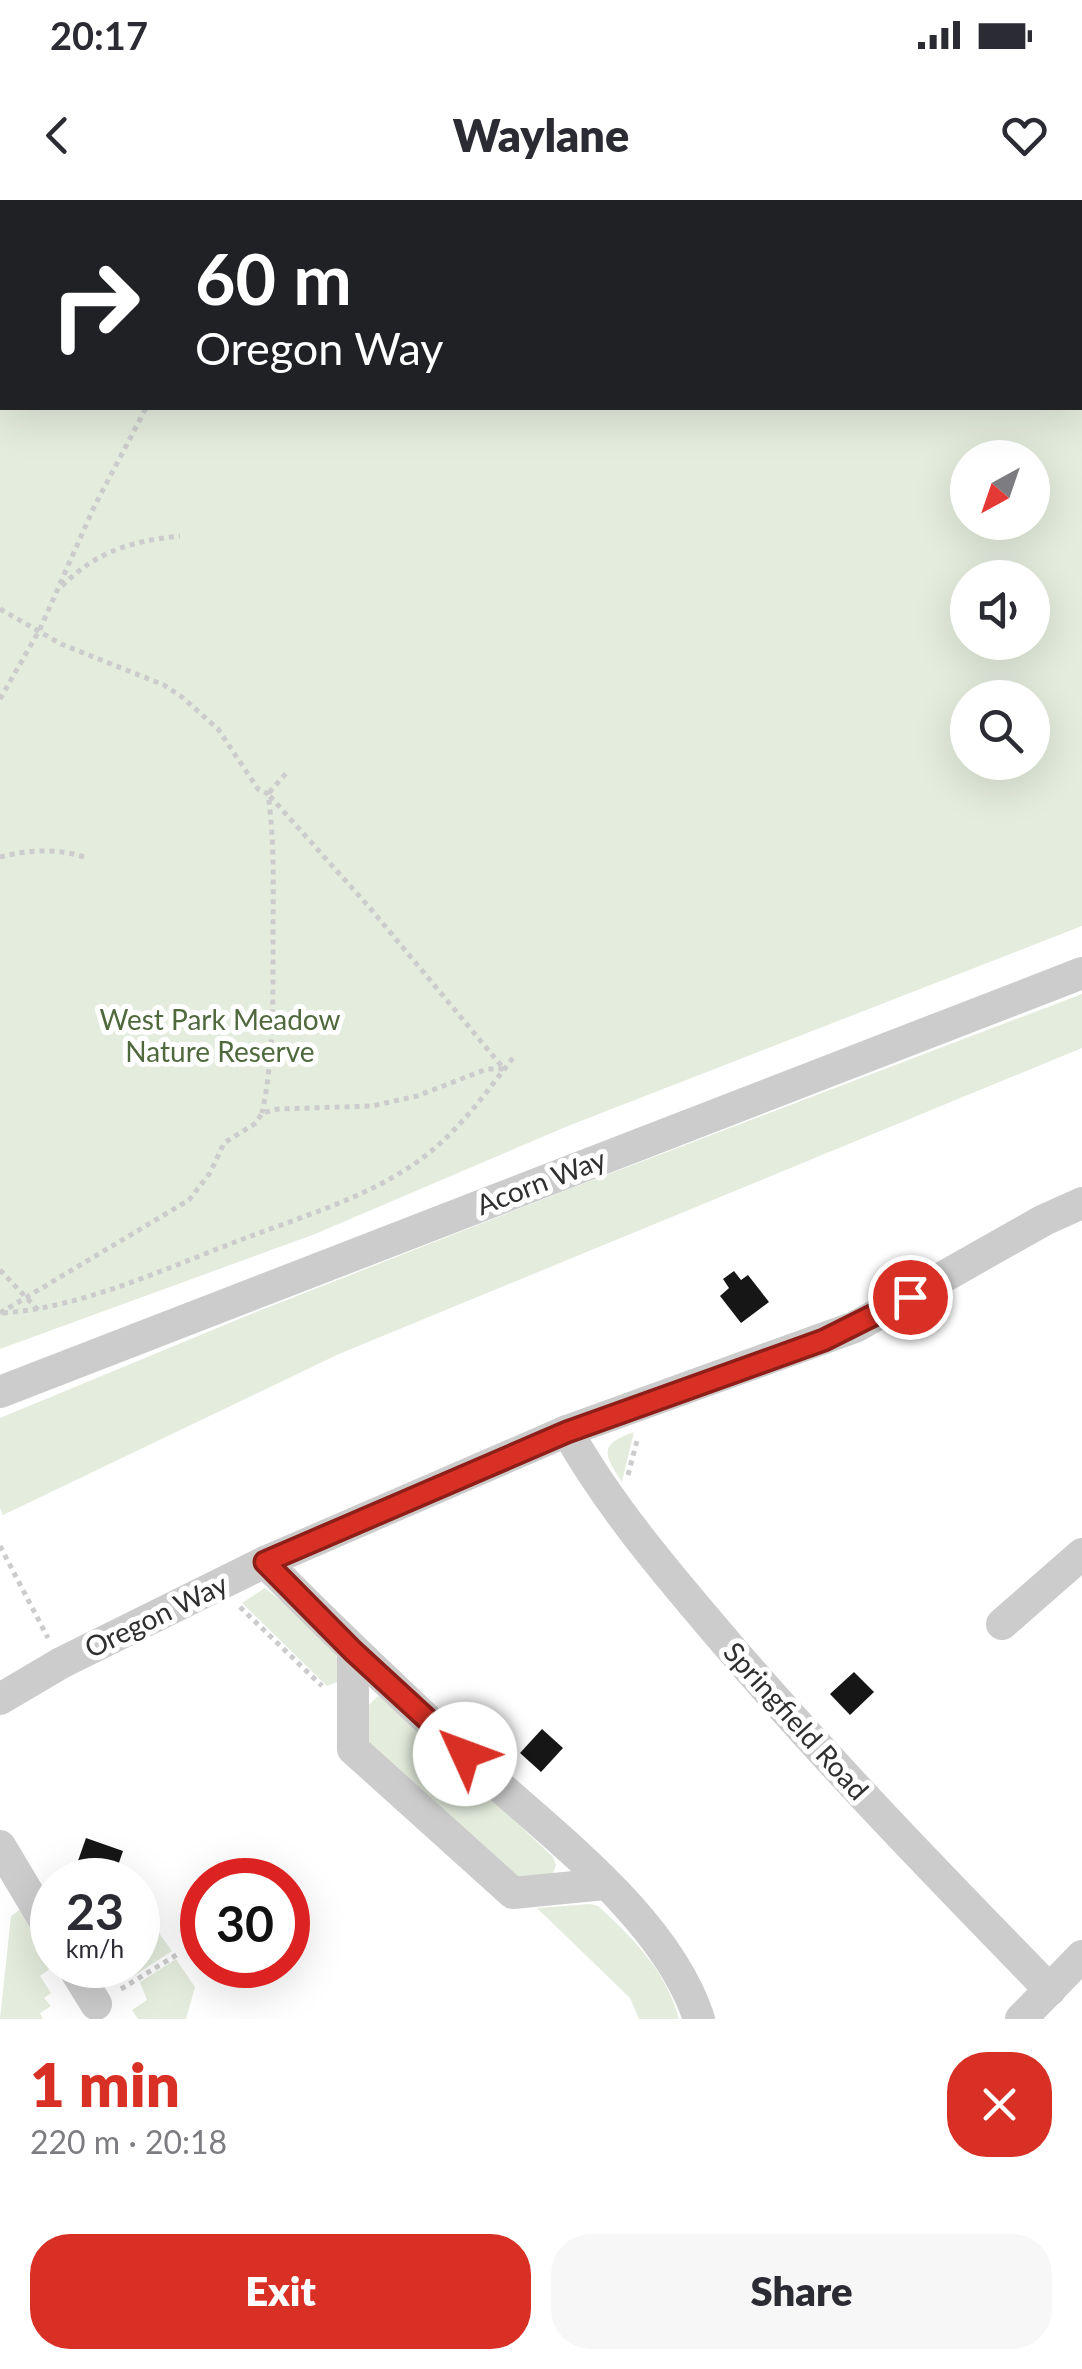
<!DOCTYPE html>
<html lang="en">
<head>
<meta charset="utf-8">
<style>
	body { margin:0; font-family:Lato,sans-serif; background:#f7f7f7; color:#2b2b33; height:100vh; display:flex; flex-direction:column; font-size:38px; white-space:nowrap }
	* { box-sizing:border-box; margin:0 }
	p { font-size:32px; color:#7c7c81 }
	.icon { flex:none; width:55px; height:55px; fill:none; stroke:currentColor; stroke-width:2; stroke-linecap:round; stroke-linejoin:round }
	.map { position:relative; height:1819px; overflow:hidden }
	.panel { display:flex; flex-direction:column; background:#fff; flex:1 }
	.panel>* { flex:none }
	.banner { position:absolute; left:0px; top:0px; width:1082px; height:210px; box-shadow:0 10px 40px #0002; background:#202124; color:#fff; overflow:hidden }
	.needle { width:65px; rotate:220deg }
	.buttons { position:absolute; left:950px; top:240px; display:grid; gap:20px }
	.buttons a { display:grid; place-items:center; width:100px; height:100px; border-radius:50%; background:#fff; box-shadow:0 10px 40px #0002; font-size:50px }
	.speed { position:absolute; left:30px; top:1658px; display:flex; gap:20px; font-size:50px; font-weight:700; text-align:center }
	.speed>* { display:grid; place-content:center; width:130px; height:130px; border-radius:50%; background:#fff; box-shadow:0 10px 40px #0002; line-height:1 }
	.speed small { font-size:25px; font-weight:400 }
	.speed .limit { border:15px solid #d22; background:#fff; color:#111 }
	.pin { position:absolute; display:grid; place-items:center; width:85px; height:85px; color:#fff; margin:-42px; border:5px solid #fff; border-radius:50%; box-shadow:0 2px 10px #0007 }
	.me { position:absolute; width:110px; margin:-55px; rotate:313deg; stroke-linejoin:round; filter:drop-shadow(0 0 8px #0008) }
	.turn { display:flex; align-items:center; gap:35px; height:210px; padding:0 30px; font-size:45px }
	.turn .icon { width:130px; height:130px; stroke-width:2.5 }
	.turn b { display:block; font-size:70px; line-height:85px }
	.round { display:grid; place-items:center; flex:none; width:105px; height:105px; border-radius:40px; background:#f7f7f7 }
	.overview { display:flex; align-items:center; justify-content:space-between; height:170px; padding:0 30px }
	h1 { font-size:60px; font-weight:800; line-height:75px; color:#d93025 }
	.action { display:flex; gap:20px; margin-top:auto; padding:20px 30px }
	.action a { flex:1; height:115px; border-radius:40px; background:#d93025; color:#fff; font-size:40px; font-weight:800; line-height:115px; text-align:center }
	.action a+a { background:#f7f7f7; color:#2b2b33 }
	.status { display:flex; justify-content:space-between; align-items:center; height:70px; padding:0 50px; background:#fff; direction:ltr }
	.status svg { height:28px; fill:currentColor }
	header { display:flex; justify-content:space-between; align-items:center; height:130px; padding:0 30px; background:#fff; font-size:45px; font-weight:800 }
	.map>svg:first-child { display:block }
	.green { fill:#e4ecdd; fill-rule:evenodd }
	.building { fill:#161616 }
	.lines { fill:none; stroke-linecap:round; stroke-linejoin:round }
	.path { stroke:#ccc; stroke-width:5; stroke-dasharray:5 5; stroke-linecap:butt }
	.minor { stroke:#ccc; stroke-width:32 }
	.route-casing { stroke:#8d1f18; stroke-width:25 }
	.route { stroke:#d93025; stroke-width:18 }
	.labels { text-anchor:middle; stroke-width:10; stroke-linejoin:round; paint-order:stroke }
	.park-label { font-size:28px; fill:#4f693d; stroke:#fff }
	.street-label { font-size:28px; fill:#2f2f2f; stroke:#fff }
</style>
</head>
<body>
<div class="status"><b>20:17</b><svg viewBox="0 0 49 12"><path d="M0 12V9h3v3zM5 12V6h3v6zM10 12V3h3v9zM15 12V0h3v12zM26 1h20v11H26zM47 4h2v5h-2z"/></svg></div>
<header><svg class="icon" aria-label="back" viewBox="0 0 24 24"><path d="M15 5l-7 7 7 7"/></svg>Waylane<svg class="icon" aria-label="heart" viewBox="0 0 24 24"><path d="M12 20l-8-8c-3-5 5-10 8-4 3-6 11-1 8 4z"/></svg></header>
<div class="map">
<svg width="1082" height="1819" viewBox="0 0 1082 1819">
	<rect width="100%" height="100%" fill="#fff"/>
	<!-- green -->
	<g class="green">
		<path d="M0,0h1082v726l-514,200 -253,108 -315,115zM1080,2v206h-1078v-206zM968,258h64v64h-64zM968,378h64v64h-64zM968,498h64v64h-64z"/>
		<path d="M1082,794v54l-743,306 -336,161 -3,-7v-90l256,-106 316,-124z"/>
		<path d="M634,1232l-12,50c-19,-28 -23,-38 12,-50z"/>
		<path d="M265,1388l40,32 31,33 4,28 -13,5 -85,-83z"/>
		<path d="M378,1496l10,5 165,156 3,8 -3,8 -32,9 -154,-135 -2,-38z"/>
		<path d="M590,1704l8,2c36,33 68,65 81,113h-40l-9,-21 -93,-90z"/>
		<path d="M24,1707l28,47 3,11 -15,11 11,17 -7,5 7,8 -11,7 3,6h-43l11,-103z"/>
		<path d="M138,1720l15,5 19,26 -37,24 -6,-10h9z"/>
		<path d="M176,1759l19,28 -9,32h-48l-6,-9 15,-10 -7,-18z"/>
	</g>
	<!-- building -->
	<g class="building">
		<path d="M734,1071l7,9 7,-5 21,27 -28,21 -21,-27 9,-8 -6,-9z"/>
		<path d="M854,1472l20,20 -24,23 -20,-21z"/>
		<path d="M542,1529l21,19 -22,24 -21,-19z"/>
		<path d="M86,1638l37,13 -10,29 -41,-2z"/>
	</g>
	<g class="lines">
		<!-- path -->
		<g class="path">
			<path d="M105,0l3,2"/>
			<path d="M0,5l3,-5"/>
			<path d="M62,386c35,-35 70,-45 118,-50"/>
			<path d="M0,409l61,35 103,41 18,12 36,32 40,60 10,5c7,50 5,98 5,148 0,58 1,115 -11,171"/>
			<path d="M0,499l40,-70 54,-122 52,-99"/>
			<path d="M0,657c27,-7 57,-9 84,0"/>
			<path d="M0,1070l39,41"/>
			<path d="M0,1113l189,-113 21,-27 14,-30 32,-20 6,-10 16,-4 94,-3 45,-10 70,-27h17l-134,-161 -102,-114 20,-23"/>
			<path d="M3,1113c82,-6 163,-45 240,-74 58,-22 123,-41 174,-77 41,-29 68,-68 98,-107"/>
			<path d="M628,1275l10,-38"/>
			<path d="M0,1346l48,92"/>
			<path d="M240,1407l82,79"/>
			<path d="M121,1789l57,-35"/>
		</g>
		<!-- minor -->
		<g class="minor">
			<path d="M0,1192l1082,-419"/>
			<path d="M567,1231c44,78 103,146 160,213 103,120 213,233 323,346"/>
			<path d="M265,1362c70,71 142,139 215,207 76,69 187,151 219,250"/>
			<path d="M1002,1424l80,-70"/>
			<path d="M353,1451v98l160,144 92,-9"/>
			<path d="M0,1499l61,-36 204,-101 302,-131 288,-104 189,-107 38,-17"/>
			<path d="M0,1646l52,87"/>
			<path d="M72,1765l24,39"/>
			<path d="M1021,1819l61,-63"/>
		</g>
	</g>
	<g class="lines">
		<!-- route casing -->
		<g class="route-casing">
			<path id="route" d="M465,1554l-112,-103 -88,-89 302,-130 257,-92 86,-43"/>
		</g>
		<!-- route -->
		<use href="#route" class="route"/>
	</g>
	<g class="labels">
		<!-- park labels -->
		<g class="park-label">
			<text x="220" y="830">West Park Meadow<tspan x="220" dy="32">Nature Reserve</tspan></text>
		</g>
		<!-- street labels -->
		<g class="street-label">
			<text transform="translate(541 982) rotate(-21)" y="10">Acorn Way</text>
			<text transform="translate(156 1416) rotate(-26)" y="10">Oregon Way</text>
			<text transform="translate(796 1521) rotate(48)" y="10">Springfield Road</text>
		</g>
	</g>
</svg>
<div class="buttons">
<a><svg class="needle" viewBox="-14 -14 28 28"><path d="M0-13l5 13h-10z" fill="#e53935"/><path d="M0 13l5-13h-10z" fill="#7c7c81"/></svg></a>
<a><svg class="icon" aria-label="sound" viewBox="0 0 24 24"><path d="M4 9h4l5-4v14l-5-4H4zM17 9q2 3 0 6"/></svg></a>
<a><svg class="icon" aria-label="search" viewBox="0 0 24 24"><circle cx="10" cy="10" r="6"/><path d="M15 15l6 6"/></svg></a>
</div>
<div class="speed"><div>23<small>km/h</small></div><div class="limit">30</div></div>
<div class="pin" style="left:910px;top:1097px;background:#d93025"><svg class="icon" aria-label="arrive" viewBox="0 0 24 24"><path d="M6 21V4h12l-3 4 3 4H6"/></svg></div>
<svg class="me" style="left:465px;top:1554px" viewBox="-20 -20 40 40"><circle r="19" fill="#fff"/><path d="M0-13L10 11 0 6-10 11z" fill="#d93025"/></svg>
<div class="banner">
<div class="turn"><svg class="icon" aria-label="right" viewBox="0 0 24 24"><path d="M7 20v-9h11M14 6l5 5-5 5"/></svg><div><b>60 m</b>Oregon Way</div></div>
</div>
</div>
<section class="panel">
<div class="overview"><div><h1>1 min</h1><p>220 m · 20:18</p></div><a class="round" style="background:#d93025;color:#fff"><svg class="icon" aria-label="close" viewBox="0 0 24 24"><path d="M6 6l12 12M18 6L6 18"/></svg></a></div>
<div class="action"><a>Exit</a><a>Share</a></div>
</section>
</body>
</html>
